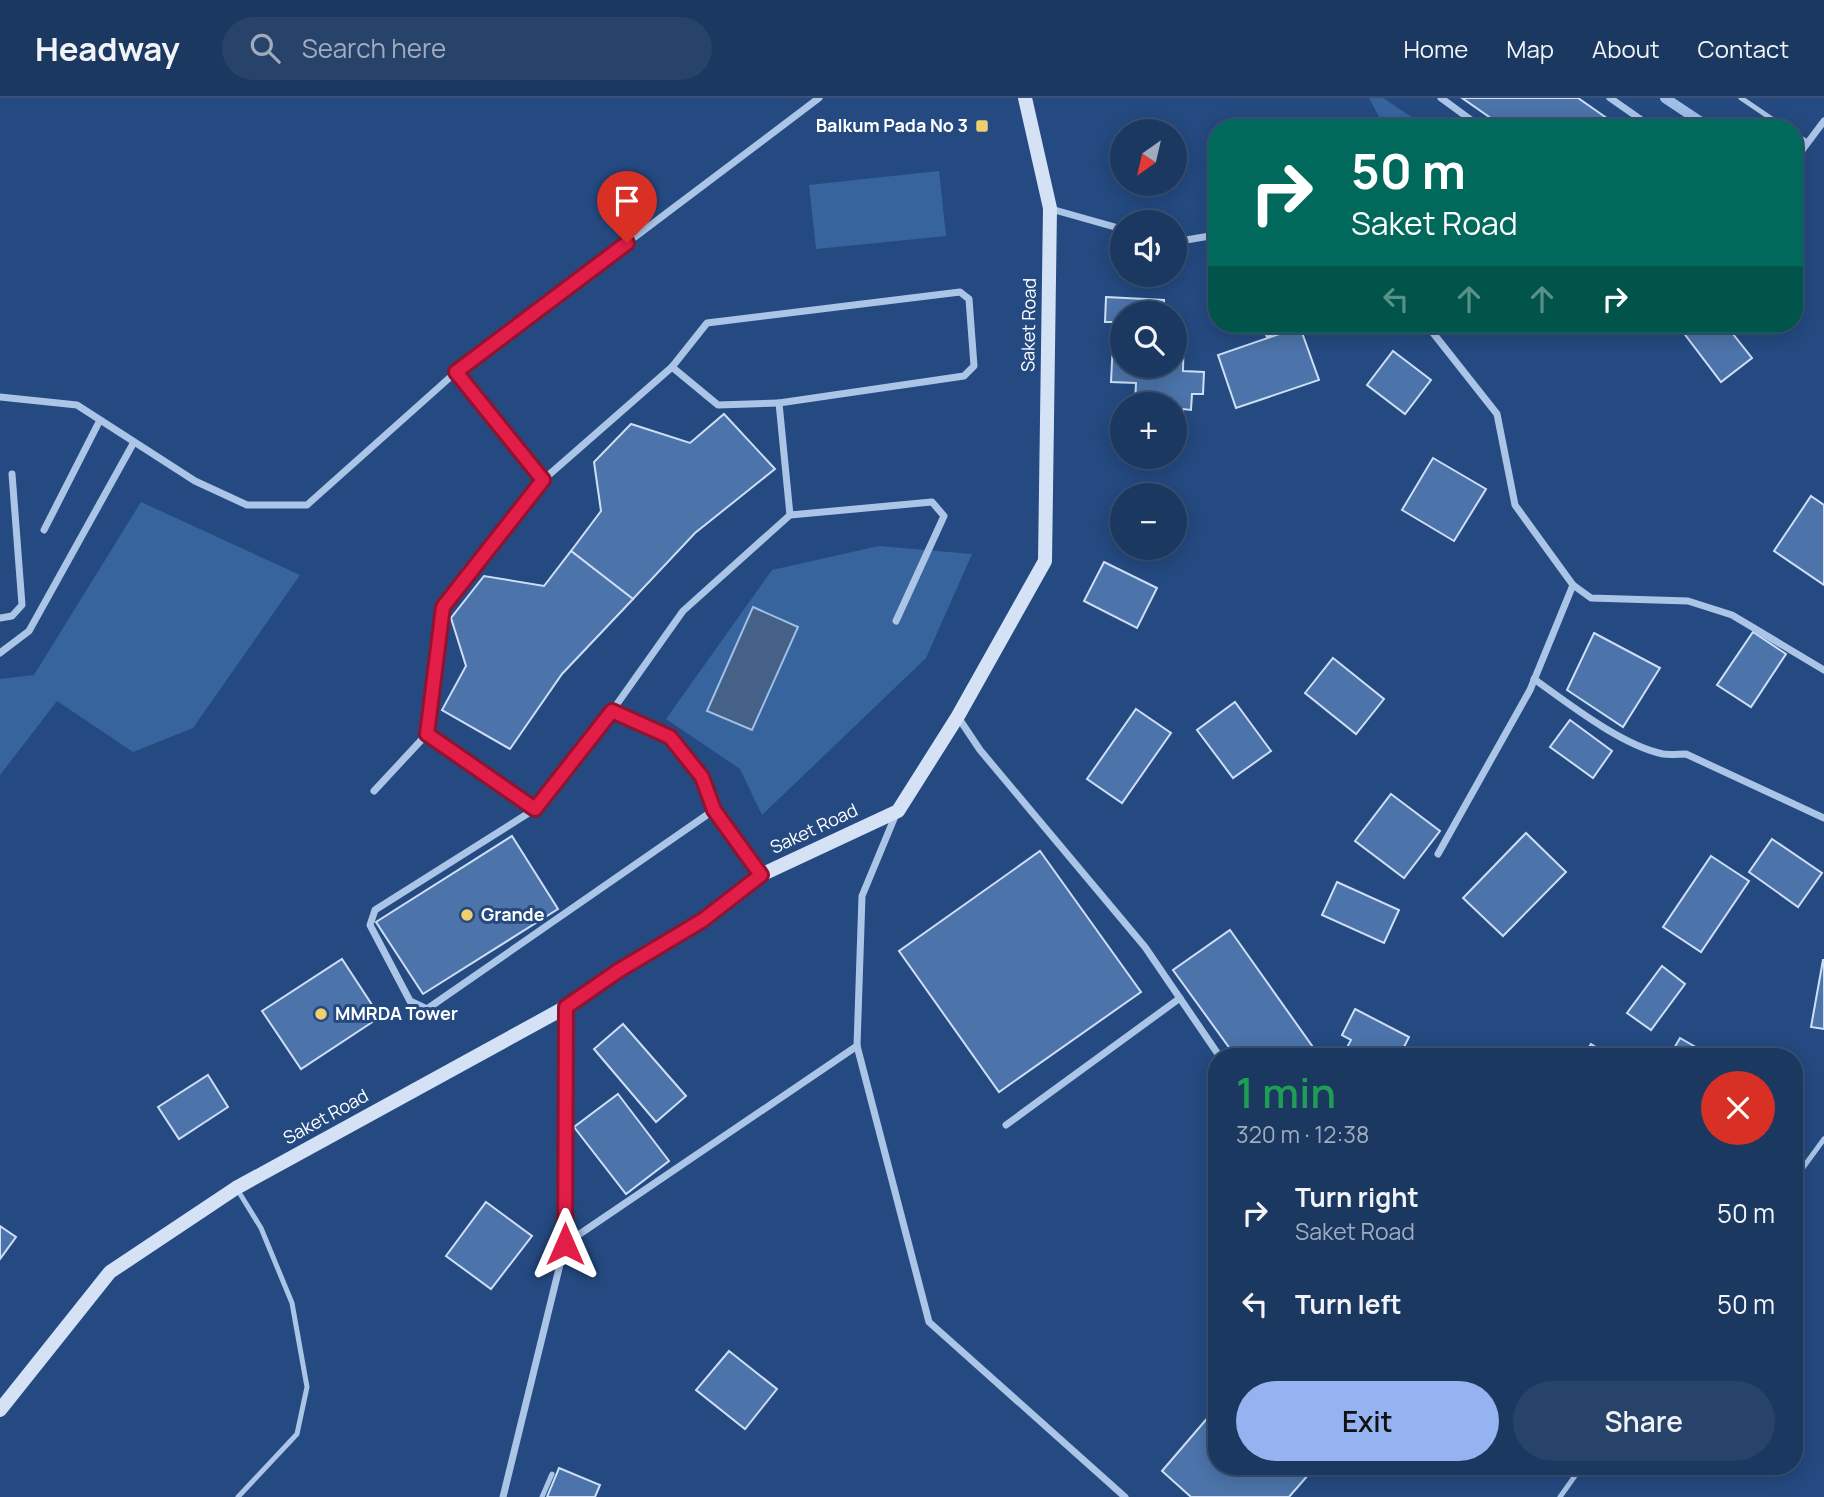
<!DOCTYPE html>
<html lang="en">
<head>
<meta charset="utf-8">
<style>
	body { margin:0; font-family:Manrope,sans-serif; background:#28436a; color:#f1f3f6; height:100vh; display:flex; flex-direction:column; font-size:26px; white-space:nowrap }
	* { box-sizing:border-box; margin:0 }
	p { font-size:23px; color:#a0acbd }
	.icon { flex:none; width:38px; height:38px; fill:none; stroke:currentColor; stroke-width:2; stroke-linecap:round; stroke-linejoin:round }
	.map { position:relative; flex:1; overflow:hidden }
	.side { position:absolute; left:1208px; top:950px; width:595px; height:427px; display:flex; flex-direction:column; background:#1b3861; border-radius:28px; box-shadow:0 4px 18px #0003,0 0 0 2px #395276 }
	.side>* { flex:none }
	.guide { position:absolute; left:1208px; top:21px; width:595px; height:214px; border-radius:28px; box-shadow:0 4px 18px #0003,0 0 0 2px #395276; background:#00695c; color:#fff; overflow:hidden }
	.needle { width:46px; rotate:214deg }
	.fabs { position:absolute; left:1110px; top:21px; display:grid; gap:14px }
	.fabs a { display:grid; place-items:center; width:77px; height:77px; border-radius:50%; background:#1b3861; box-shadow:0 4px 18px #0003,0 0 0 2px #395276; font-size:35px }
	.pin { position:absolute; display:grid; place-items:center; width:60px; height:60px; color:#fff; margin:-72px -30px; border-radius:50% 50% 50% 0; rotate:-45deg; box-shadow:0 0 7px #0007 }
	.pin .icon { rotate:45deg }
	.me { position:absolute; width:77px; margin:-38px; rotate:0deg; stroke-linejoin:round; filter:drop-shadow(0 0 5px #0008) }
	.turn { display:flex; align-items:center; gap:24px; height:147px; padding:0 28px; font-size:32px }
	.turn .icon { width:91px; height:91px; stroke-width:2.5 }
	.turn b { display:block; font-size:49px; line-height:60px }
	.lanes { display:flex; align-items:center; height:66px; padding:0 28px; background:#0003; justify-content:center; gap:35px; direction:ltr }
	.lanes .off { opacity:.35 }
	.round { display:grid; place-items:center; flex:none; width:74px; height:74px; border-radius:37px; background:#28436a }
	.head { display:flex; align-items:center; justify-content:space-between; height:119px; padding:0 28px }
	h1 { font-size:42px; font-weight:600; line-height:52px; color:#1e9e55 }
	.action { display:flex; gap:14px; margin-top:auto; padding:14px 28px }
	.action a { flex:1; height:80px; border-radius:42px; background:#95b2f1; color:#111; font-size:28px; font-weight:600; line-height:80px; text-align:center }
	.action a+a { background:#28436a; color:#f1f3f6 }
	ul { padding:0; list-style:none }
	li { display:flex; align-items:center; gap:21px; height:91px; padding:0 28px }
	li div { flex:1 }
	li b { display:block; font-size:26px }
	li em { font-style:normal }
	header { display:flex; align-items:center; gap:42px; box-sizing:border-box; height:98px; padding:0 35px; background:#1b3861; border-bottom:2px solid #395276 }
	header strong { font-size:33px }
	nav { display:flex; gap:38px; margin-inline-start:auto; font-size:24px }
	.search { width:490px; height:63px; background:#28436a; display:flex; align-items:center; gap:18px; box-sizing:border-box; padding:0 24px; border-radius:38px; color:#a0acbd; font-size:26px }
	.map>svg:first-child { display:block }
	.green { fill:#38649e }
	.water { fill:#456188; stroke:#9fbfe8; stroke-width:2 }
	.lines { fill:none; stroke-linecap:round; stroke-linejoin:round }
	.stream { stroke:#9fbfe8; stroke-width:10 }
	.building { fill:#4c74aa; stroke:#cedff5; stroke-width:2 }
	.lane { stroke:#abc5e7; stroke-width:5 }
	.street { stroke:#abc5e7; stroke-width:7 }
	.secondary { stroke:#d5e2f6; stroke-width:14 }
	.route-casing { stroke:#92132f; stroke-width:18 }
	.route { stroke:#e11d48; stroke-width:12 }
	.poi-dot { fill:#f1ce6e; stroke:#244a81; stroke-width:2.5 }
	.labels { text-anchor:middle; stroke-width:6; stroke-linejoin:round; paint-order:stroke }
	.poi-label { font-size:18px; font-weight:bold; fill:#fff; stroke:#244a81; text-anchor:start }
	.street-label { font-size:18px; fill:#fff; stroke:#244a81 }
</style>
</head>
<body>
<header>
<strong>Headway</strong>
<div class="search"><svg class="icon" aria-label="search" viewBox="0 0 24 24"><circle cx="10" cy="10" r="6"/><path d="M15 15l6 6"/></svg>Search here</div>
<nav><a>Home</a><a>Map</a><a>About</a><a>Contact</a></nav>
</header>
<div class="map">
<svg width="1824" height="1399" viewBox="0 0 1824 1399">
	<rect width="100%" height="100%" fill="#244a81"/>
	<!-- green -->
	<g class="green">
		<path d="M1369,0h14l45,30h-43z"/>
		<path d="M939,73l7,65 -130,13 -7,-64z"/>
		<path d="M141,404l159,73 -107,153 -60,24 -76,-51 -57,74v-96l34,-4z"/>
		<path d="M879,448l93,8 -46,104 -164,157 -22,-46 -74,-50 106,-149z"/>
	</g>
	<!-- water -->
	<path class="water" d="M753,509l45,20 -46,103 -45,-19z"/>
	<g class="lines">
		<!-- stream -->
		<path class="stream" d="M1665,0l45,30"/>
	</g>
	<!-- building -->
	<g class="building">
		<path d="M1462,0h116l43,30h-116z"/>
		<path d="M1106,199l58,3v13h-42v53h52v-38l10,1 -1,42 21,1 -1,22h-11l-1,16 -8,-1 -2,32 -7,-1v-36h-39l1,-21 -25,-1 3,-60h-9z"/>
		<path d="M1261,226h35l-29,13z"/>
		<path d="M1694,226h31l27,34 -31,24 -38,-50z"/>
		<path d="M1300,229l19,53 -83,28 -18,-53z"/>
		<path d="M1393,253l38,29 -26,34 -38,-29z"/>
		<path d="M724,316l51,55 -80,64 -62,66 -62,-48 30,-40 -7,-49 37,-38 59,19z"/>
		<path d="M1433,360l53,31 -32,52 -52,-31z"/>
		<path d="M1811,398l13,9v80l-50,-34z"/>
		<path d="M571,453l62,48 -71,75 -52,75 -68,-39 24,-44 -15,-48 33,-42 60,10z"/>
		<path d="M1104,464l53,26 -20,40 -53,-27z"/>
		<path d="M1753,534l33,22 -35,53 -34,-22z"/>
		<path d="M1594,535l66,35 -37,59 -56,-37z"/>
		<path d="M1333,560l51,41 -28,35 -51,-41z"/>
		<path d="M1235,604l36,49 -38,27 -36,-48z"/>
		<path d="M1136,611l35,24 -49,70 -35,-24z"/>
		<path d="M1570,622l42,31 -19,27 -43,-31z"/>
		<path d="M1391,696l49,37 -36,47 -49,-37z"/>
		<path d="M1526,735l40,39 -63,64 -40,-38z"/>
		<path d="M512,738l46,73 -135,85 -47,-72z"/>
		<path d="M1772,741l50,34 -24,34 -49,-35z"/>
		<path d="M1040,753l101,141 -142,100 -100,-141z"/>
		<path d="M1711,758l38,25 -48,71 -38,-25z"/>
		<path d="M1337,784l62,28 -15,33 -62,-28z"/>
		<path d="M1230,832l90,127h-84l-63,-87z"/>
		<path d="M342,861l38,58 -79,52 -39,-58z"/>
		<path d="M1823,862h1v69l-13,-2z"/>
		<path d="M1662,868l23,18 -34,46 -24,-17z"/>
		<path d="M1355,911l54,28 -10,20h-57l9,-17 -9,-5z"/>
		<path d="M623,926l63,72 -30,26 -62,-73z"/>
		<path d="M1680,940l33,19h-44z"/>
		<path d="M1591,946l21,13h-29z"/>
		<path d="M208,977l20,32 -49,32 -21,-32z"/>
		<path d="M618,996l51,67 -43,33 -52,-67z"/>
		<path d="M486,1104l46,34 -41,53 -45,-33z"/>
		<path d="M0,1128l16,11 -16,22z"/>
		<path d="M729,1253l48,38 -32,40 -49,-39z"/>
		<path d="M1216,1310v58h100l-27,31h-98l-29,-26z"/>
		<path d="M559,1370l41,17 -5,12h-48z"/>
	</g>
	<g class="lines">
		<!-- lane -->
		<g class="lane">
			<path d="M1741,0l44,30"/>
			<path d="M1794,36l13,8"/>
			<path d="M1794,1082l30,-41"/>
			<path d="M237,1091l24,39 31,75 15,84 -10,47 -59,63"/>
			<path d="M542,1399l10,-23"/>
			<path d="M1560,1399l22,-31"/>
		</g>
		<!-- street -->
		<g class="street">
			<path d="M1441,0l41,30"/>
			<path d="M1610,0l43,30"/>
			<path d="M1794,63l30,-40"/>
			<path d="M1051,111l71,20"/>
			<path d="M1174,144l42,-7"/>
			<path d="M1426,226l71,90 18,91 58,80 -43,105 -92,164"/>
			<path d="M672,269l35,-44 253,-31 9,7 5,67 -10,10 -185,27 11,112"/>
			<path d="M456,274l87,108"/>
			<path d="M0,299l77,8 118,76 52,24h60l149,-133 363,-274"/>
			<path d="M44,432l56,-110"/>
			<path d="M1573,487l18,13 97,3 44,14 92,55"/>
			<path d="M0,520l12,-2 10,-11 -10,-131"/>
			<path d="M0,555l29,-22 105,-189"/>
			<path d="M1534,581c35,25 87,66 129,75 7,1 16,0 23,0l138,64"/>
			<path d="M612,613l-77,98 -160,101 -5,15 40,76 17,8 287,-199"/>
			<path d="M958,619l22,33 165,197 75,110"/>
			<path d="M374,693l53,-57"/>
			<path d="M535,711l-108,-75 16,-127 100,-127 129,-113 46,38 61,-2"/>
			<path d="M896,716l-34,82 -5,150 72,276 196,175"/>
			<path d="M761,777l-47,-65 -12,-33 -32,-40 -58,-26 71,-100 107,-96 142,-13 12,14 -48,105"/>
			<path d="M1006,1027l174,-127"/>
			<path d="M565,1146l292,-198"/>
			<path d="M503,1399l62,-253 1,-236"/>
		</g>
		<!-- secondary -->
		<path class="secondary" d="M0,1312l110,-138 126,-84 330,-181 52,-36 85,-51 58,-45 137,-64 60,-95 87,-155 5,-353 -25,-110"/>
	</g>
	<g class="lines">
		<!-- route casing -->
		<g class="route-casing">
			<path id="route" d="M565,1146l1,-237 52,-36 85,-51 58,-45 -47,-65 -12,-33 -32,-40 -58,-26 -77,98 -108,-75 16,-127 100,-127 -87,-108 171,-129"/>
		</g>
		<!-- route -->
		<use href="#route" class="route"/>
	</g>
	<!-- markers -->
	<g class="poi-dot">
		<rect x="975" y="21" width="14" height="14" rx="3.5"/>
		<circle cx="467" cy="817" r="7"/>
		<circle cx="321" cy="916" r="7"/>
	</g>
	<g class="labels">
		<!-- poi labels -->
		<g class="poi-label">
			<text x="968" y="34" text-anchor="end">Balkum Pada No 3</text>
			<text x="481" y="823">Grande</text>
			<text x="335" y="922">MMRDA Tower</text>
		</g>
		<!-- street labels -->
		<g class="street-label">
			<text transform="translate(1029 227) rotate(-89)" y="6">Saket Road</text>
			<text transform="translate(814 731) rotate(-25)" y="6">Saket Road</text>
			<text transform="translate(326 1019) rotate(-29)" y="6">Saket Road</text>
		</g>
	</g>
</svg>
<div class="fabs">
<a><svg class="needle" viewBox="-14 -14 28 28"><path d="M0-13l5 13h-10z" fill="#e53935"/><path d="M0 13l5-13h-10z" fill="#a0acbd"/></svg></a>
<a><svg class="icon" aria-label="sound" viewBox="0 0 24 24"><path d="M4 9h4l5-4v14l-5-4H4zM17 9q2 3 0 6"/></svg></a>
<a><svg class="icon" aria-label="search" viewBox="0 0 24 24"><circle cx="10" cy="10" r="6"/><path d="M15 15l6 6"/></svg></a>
<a>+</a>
<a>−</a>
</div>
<div class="pin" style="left:627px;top:145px;background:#d93025"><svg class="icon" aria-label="arrive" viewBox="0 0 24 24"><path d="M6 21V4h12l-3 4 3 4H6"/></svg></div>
<svg class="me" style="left:565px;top:1146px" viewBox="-20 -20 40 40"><path d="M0-17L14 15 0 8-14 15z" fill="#e11d48" stroke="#fff" stroke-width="4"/></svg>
<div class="guide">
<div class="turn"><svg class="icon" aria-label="right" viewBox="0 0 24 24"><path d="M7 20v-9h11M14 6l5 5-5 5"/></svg><div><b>50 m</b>Saket Road</div></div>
<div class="lanes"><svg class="icon off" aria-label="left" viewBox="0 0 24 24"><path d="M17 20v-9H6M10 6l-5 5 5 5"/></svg><svg class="icon off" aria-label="ahead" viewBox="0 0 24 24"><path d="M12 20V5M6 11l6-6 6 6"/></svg><svg class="icon off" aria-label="ahead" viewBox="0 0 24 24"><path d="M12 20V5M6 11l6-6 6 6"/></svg><svg class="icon" aria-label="right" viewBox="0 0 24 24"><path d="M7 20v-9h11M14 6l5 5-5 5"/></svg></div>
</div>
<section class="side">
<div class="head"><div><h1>1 min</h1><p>320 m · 12:38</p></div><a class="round" style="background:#d93025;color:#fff"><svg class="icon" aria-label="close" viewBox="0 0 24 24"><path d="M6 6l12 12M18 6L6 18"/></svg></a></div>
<ul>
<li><svg class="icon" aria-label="right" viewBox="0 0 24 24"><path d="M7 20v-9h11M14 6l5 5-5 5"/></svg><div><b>Turn right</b><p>Saket Road</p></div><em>50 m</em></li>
<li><svg class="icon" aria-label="left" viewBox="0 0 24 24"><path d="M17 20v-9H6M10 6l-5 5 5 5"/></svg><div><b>Turn left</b></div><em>50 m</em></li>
</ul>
<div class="action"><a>Exit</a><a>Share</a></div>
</section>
</div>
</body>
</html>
